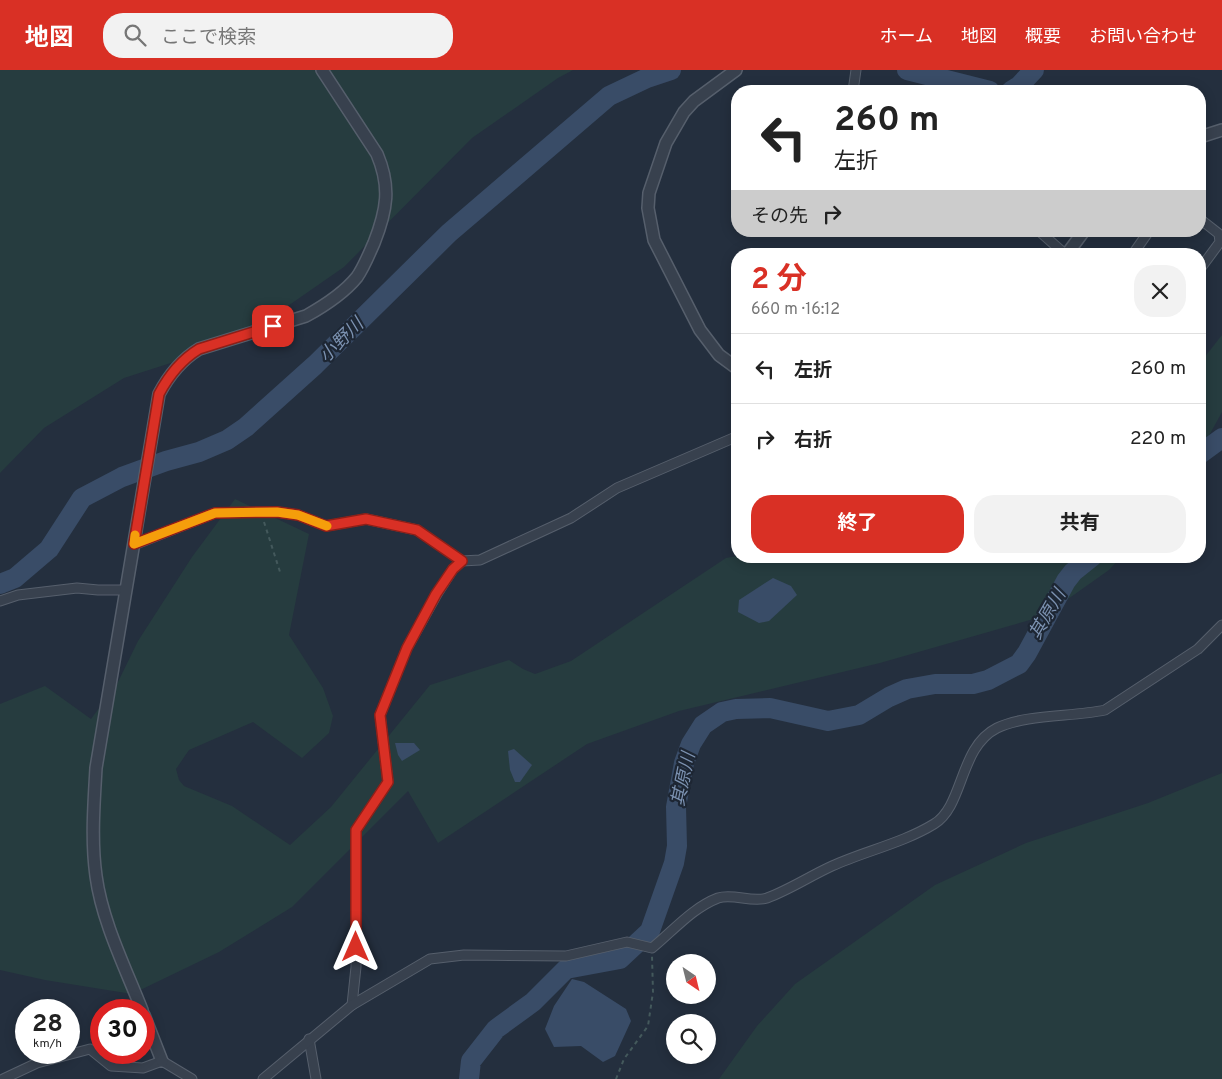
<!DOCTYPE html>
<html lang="ja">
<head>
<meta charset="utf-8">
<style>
	body { margin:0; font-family:Overpass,"Noto Sans JP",sans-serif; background:#f2f2f2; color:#222; height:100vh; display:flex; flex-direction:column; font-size:19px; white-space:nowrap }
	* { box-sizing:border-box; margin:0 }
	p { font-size:16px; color:#767676 }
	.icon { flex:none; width:28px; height:28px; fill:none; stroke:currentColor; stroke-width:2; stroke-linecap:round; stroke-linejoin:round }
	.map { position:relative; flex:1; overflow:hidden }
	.drawer { position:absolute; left:731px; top:178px; width:475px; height:315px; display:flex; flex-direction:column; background:#fff; border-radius:20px; box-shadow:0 2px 12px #0003 }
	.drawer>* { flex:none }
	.hud { position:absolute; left:731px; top:15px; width:475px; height:152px; border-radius:20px; box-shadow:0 2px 12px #0003; background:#fff; color:#222; overflow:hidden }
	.needle { width:32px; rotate:145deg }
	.buttons { position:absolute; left:666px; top:884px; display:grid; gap:10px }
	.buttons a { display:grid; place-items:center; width:50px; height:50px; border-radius:50%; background:#fff; box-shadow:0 2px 12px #0003; font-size:25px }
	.speed { position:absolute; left:15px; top:929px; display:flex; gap:10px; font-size:25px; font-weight:700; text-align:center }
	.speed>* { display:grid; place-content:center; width:65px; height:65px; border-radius:50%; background:#fff; box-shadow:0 2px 12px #0003; line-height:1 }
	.speed small { font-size:12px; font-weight:400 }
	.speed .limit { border:8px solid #d22; background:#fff; color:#111 }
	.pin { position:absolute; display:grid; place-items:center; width:42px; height:42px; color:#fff; margin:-21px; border-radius:10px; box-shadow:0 2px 8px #0006 }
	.me { position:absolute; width:55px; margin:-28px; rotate:0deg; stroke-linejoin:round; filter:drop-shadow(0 0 4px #0008) }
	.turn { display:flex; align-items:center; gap:18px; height:105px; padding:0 20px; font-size:22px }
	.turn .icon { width:65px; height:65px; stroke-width:2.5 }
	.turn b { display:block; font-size:35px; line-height:42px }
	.then { display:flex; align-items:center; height:48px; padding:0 20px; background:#0003; gap:10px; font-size:19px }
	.round { display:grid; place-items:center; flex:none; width:52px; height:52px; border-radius:20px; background:#f2f2f2 }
	.headline { display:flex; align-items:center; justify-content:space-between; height:85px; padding:0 20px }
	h1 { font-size:30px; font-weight:700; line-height:38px; color:#d93025 }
	.cta { display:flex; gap:10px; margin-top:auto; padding:10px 20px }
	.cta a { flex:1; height:58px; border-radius:20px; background:#d93025; color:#fff; font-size:20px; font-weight:700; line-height:58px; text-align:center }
	.cta a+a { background:#f2f2f2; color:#222 }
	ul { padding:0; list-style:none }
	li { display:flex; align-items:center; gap:15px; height:70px; padding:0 20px; border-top:1px solid #e0e0e0 }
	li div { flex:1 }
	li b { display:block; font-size:19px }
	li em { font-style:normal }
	header { display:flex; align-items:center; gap:30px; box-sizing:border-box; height:70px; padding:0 25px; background:#d93025; color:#fff }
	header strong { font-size:24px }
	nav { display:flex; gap:28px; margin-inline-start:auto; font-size:18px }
	.search { width:350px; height:45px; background:#f2f2f2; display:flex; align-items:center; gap:12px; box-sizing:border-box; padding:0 18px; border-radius:20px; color:#767676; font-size:19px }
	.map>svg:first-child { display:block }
	.green { fill:#263c3f }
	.water { fill:#394c67 }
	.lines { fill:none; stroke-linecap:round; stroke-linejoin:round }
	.river { stroke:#394c67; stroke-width:20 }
	.minor-casing { stroke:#565f6c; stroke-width:11 }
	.tertiary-casing { stroke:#565f6c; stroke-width:14 }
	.path { stroke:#44595c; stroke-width:2; stroke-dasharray:4 4; stroke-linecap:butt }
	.minor { stroke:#38414e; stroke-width:9 }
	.tertiary { stroke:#38414e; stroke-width:11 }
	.route-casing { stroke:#8d1f18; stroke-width:12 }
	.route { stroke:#d93025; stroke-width:9 }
	.slow { stroke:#f59e0b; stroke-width:9 }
	.labels { text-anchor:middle; stroke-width:4.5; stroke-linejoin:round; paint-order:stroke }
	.water-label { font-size:18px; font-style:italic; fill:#7c92b1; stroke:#1d2633 }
</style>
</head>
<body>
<header>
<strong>地図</strong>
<div class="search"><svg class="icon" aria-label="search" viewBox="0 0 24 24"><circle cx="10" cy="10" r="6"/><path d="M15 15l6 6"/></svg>ここで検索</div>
<nav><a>ホーム</a><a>地図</a><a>概要</a><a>お問い合わせ</a></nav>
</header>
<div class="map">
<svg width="1222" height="1009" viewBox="0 0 1222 1009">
	<rect width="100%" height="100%" fill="#242f3e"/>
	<!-- green -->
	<g class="green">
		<path d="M0,0h573l-15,8 -86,60 -128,129 -108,75 -112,36 -80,50 -44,45z"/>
		<path d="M1222,265v77l-22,40v-89z"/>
		<path d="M235,429l74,35 -20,101 34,53 10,28 -4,17 -27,25 -49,-36 -64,28 -13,19 3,11 5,6 48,20 58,39 41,-38 99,-122 79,-25 14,9 12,5 36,-13 155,-103 11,-2h385l-13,14 -65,46 -164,47 -201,48 -92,33 -149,99 -30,-52 -116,116 -73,45 -87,42 -87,-14 -45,-10v-266l45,-18 46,33 26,-35 21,-43 54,-84z"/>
		<path d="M1222,703v306h-503l38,-53 38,-42 140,-99 91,-42 122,-40z"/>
	</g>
	<!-- water -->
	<g class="water">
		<path d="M773,508l18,8 6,9 -28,26 -10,2 -21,-11 1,-12z"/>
		<path d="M395,673h19l6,7 -18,11 -4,-6z"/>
		<path d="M514,679l18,16 -12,17h-5l-5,-12 -2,-19z"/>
		<path d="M572,909l12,3 42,27 5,12 -16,35 -12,6 -22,-16 -27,1 -9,-18 9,-23z"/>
	</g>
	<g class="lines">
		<!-- river -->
		<g class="river">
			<path d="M907,0l83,21"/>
			<path d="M1011,21l8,-5 15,-16"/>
			<path d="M1200,384l22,-16"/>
			<path d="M0,514l15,-6 34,-29 33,-51 40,-21 44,-16 33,-9 28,-12 19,-13 69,-62 134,-132 160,-137 38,-18 24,-8"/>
			<path d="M469,1009l2,-18 25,-32 37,-27 33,-33 54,-10 30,-28 24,-68 3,-17 -1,-39 8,-44 7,-19 12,-19 19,-13 14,-3 34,-1 58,13 31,-6 30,-18 18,-8 28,-5h38l15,-4 31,-16 8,-11 39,-72 7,-9 20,-16"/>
		</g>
		<!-- minor casing -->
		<g class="minor-casing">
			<g id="minor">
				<path d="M853,21l3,-21"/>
				<path d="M1200,149l19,15 1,8 -20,27"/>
				<path d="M1039,161l26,23"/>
				<path d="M1133,184l16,-23"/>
				<path d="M134,475l81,-32 62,-1 21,3 28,11 40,-7 51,11 45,31 18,-1 91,-42 46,-30 121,-52"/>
				<path d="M0,531l18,-6 59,-7 21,2h28"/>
				<path d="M352,935l4,-38v-137l32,-48 -8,-67 27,-67 30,-54 16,-25 9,-8"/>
				<path d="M309,969l7,40"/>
				<path d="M3,1009l34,-16 53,-14 21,17 32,2 19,-7 30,18"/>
				<path d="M263,1009l89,-74 78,-46 34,-4 102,1 61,-14 25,6c21,-17 40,-40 66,-50 15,-5 34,5 49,0 22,-8 43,-22 65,-32 33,-15 71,-23 102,-42 30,-18 25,-77 63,-96 29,-14 76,-11 108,-18l93,-61 24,-24"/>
			</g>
		</g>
		<!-- tertiary casing -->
		<g class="tertiary-casing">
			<g id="tertiary">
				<path d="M736,0l-42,31 -10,11 -18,31 -17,50 -1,15 6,32 46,90 19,25 19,14"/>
				<path d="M1200,67l22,-7"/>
				<path d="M1067,184l17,-23"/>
				<path d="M142,940c-17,-43 -40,-89 -46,-134 -5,-36 -2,-72 0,-108l63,-374c10,-19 22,-34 40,-45l107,-33c18,-10 38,-23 51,-39 7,-10 12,-23 17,-34 13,-33 17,-56 3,-89l-55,-84"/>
				<path d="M144,945l18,46"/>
			</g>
		</g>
		<!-- path -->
		<g class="path">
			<path d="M264,452l17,53"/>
			<path d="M616,1009l8,-20 24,-33 5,-34 -1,-36"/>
		</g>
		<!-- minor -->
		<use href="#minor" class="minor"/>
		<!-- tertiary -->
		<use href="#tertiary" class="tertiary"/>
	</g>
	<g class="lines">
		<!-- route casing -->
		<g class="route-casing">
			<path id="route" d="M273,256l-74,23c-18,11 -30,26 -40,45l-25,150 81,-31 62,-1 21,3 28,11 40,-7 51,11 45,31 -9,8 -17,25 -29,54 -27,67 8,67 -32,48v117"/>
		</g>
		<!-- route -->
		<use href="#route" class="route"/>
		<!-- slow -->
		<path class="slow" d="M135,465l-1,9 81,-31 62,-1 21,3 29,11"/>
	</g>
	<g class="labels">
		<!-- water labels -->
		<g class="water-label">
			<text transform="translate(341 270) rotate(-45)" y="6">小野川</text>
			<text transform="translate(1047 544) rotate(-60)" y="6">其原川</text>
			<text transform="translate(683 709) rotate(-78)" y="6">其原川</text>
		</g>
	</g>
</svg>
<div class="buttons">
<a><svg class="needle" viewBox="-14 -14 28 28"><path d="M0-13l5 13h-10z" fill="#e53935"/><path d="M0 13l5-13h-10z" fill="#767676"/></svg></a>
<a><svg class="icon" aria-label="search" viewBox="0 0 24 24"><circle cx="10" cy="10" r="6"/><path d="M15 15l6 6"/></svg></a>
</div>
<div class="speed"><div>28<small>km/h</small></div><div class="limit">30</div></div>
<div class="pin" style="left:273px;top:256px;background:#d93025"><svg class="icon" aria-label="arrive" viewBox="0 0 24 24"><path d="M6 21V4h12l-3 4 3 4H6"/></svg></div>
<svg class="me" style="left:356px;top:877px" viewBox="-20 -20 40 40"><path d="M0-17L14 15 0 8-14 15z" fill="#d93025" stroke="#fff" stroke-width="4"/></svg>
<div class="hud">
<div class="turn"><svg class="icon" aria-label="left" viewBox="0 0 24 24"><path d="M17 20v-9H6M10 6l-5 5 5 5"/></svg><div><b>260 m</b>左折</div></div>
<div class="then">その先<svg class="icon" aria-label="right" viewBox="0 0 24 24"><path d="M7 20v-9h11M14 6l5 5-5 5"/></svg></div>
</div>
<section class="drawer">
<div class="headline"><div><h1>2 分</h1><p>660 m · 16:12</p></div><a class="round"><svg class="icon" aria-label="close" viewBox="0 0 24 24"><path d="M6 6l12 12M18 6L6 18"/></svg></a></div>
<ul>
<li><svg class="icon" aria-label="left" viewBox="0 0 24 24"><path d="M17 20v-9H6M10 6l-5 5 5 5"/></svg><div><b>左折</b></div><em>260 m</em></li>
<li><svg class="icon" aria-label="right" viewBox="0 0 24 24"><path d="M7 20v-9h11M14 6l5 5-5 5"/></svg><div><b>右折</b></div><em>220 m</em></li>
</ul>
<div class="cta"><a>終了</a><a>共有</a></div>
</section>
</div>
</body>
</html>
